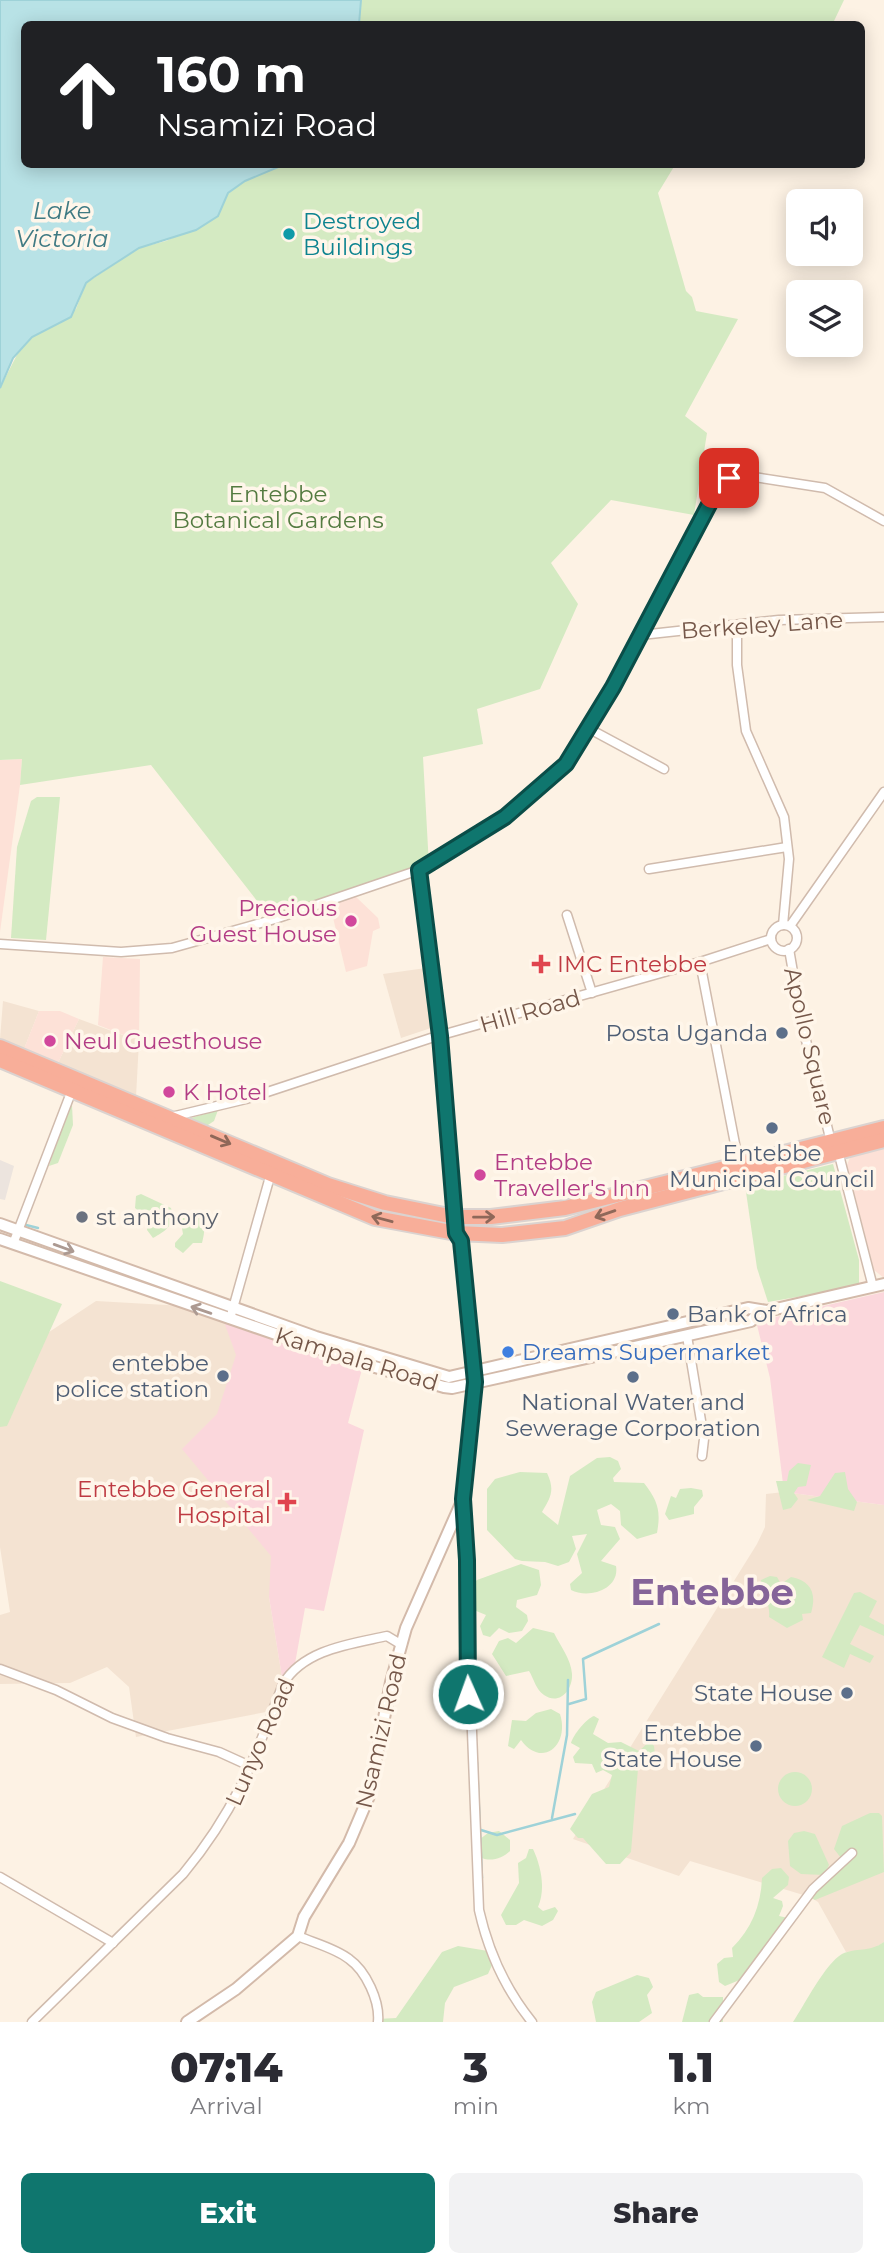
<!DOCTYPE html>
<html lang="en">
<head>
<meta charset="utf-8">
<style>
	body { margin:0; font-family:Montserrat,sans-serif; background:#f2f2f3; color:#2b2b33; height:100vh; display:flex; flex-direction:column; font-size:26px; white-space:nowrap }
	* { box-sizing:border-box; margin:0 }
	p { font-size:23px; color:#7c7c81 }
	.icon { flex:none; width:38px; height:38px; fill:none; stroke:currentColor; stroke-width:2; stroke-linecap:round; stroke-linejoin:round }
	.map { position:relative; height:2022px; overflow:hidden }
	.drawer { display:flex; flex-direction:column; background:#fff; flex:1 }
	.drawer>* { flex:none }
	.guide { position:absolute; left:21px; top:21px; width:844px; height:147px; border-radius:10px; box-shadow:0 4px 18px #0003; background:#202124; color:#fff; overflow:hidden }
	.fabs { position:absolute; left:786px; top:189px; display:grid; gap:14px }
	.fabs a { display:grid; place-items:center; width:77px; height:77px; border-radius:10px; background:#fff; box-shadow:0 4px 18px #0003; font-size:35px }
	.pin { position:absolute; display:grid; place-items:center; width:60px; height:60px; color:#fff; margin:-30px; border-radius:14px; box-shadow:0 4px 10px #0006 }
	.me { position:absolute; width:77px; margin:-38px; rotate:358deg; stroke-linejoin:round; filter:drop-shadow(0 0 5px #0008) }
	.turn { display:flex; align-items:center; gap:24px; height:147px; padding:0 21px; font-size:32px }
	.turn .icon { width:91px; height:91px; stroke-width:2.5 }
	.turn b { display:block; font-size:49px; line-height:60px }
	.eta { display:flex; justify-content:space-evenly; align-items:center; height:119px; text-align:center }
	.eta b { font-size:42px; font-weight:800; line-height:49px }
	.cta { display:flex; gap:14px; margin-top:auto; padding:14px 21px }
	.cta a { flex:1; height:80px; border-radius:10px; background:#0f766e; color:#fff; font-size:28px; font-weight:800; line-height:80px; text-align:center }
	.cta a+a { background:#f2f2f3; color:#2b2b33 }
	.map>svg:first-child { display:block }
	.residential { fill:#f4e3d2 }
	.commercial { fill:#fde1d7 }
	.industrial { fill:#ece4de }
	.medical { fill:#fbd7dc }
	.green { fill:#d4eac2 }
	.water { fill:#b8e2e6; stroke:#9ed2d8; stroke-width:2 }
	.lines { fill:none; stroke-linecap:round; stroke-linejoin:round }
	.stream { stroke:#9ed2d8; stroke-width:2.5 }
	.street-casing { stroke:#d0bbad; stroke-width:11 }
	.secondary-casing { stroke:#d3baaa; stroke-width:14 }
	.highway-casing { stroke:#dbd3d0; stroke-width:18 }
	.street { stroke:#fff; stroke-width:8 }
	.secondary { stroke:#fff; stroke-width:10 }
	.highway { stroke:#f8ae99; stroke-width:14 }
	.oneway { stroke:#8f6859 }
	.oneway2 { stroke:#ac9a92 }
	.route-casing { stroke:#0a4d48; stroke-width:18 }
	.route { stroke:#0f766e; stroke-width:12 }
	.culture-dot { fill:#0f9aa8; stroke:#fff6ea; stroke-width:2.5 }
	.hotel-dot { fill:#d1479c; stroke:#fff6ea; stroke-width:2.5 }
	.health-dot { fill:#e0444e; stroke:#fff6ea; stroke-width:2.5 }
	.service-dot { fill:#5c6f8a; stroke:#fff6ea; stroke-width:2.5 }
	.worship-dot { fill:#6b7280; stroke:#fff6ea; stroke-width:2.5 }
	.shop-dot { fill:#3f7fe0; stroke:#fff6ea; stroke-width:2.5 }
	.labels { text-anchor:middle; stroke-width:7; stroke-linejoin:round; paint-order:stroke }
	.culture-label { font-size:23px; fill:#0d838f; stroke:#fff6ea; text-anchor:start }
	.park-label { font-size:23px; fill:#547b41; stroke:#fff6ea }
	.street-label { font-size:23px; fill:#755749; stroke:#fff6ea }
	.hotel-label { font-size:23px; fill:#b23c85; stroke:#fff6ea; text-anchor:start }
	.health-label { font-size:23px; fill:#be3a42; stroke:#fff6ea; text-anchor:start }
	.service-label { font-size:23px; fill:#4e5e75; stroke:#fff6ea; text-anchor:end }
	.worship-label { font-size:23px; fill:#5b616d; stroke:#fff6ea; text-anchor:start }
	.shop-label { font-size:23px; fill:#366cbe; stroke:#fff6ea; text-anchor:start }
	.water-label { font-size:24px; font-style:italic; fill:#3f7a83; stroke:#fff6ea }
	.town-label { font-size:37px; font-weight:bold; fill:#856499; stroke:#fff6ea }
</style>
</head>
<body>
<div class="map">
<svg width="884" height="2022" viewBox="0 0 884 2022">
	<rect width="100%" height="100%" fill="#fdf2e4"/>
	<!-- residential -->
	<g class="residential">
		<path d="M426,968l5,60 -30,10 -18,-64z"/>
		<path d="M3,1001l36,10 -15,38 -24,-10z"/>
		<path d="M79,1019l60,22 -3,56 -78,-34z"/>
		<path d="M96,1301l123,7 32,40 94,59 -76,190 18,111 -151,29 -7,-50 -22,-20 -37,16 -70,1v-69l10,-3 -10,-65v-201l40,-8z"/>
		<path d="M784,1492l100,13v437l-12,8 -26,2 -28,-50 -8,-5 -120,-36 -11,15 -106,-37 184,-295 8,-17 1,-33z"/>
	</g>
	<!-- commercial -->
	<g class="commercial">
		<path d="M22,759l-2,26 -20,147v-172z"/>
		<path d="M355,896l23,22 2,10 -7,3 -6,35 -21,6 -16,-67z"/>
		<path d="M103,957l37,2 -1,82 -41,-16z"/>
		<path d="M39,1011h21l19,8 -21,44 -34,-14z"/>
		<path d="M884,1147v131l-10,-8 -27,-105 4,-10z"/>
	</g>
	<!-- industrial -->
	<path class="industrial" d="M0,1160l14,6 -9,34 -5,-1z"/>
	<!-- medical -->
	<g class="medical">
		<path d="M884,1292v213l-100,-13 -14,-114 -13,-53 10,-6z"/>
		<path d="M219,1308l143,61 -14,54 16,7 -40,181 -19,-3 -18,100 -18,-111 2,-41 -89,-107 35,-35 19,-59z"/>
	</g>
	<!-- green -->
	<g class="green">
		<path d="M361,0h483l-10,21 -8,3h-467z"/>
		<path d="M283,165h392l-17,28 28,98 6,6 4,14 42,8 -53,97 22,17 -13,82 -83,-15 -60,63 27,41 -38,85 -63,20 6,35 -60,13 6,109 -161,49 -117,-150 -131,20 2,-26 -22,1v-372l21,-41 11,-10 44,-28 10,-26 53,-35 27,-7 52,-25 10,-23 17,-12z"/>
		<path d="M37,797h23l-14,143 -35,-2 6,-91 14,-46z"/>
		<path d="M72,1105l1,20 -15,38 -9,3 19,-58z"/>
		<path d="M218,1110l-4,11 -12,8 -10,-5 -1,-6z"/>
		<path d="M833,1164l26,96v23l-10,5 -81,14 -11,-34 -12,-83z"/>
		<path d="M141,1194l30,14c5,16 -5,23 -18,30l-6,-8 1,-12 -13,-10 1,-12z"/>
		<path d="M191,1212h9c6,11 5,19 2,31h-9l-10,10 -8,-6v-4l8,-9 -3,-17z"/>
		<path d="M0,1281l62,23 -55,122 -7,1z"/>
		<path d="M610,1457l8,4 3,8 -8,9 1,4 30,1c14,18 17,28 13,50l-20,6 -16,-14 -1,-14 -9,-7 -14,6 4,15 14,2 5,12 -19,22 15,5c4,24 -28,33 -45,24l-1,-6 12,-11 -5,-19 10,-20 -15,2 4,13 -7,13 -11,4 -13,-4 -23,-1 -7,-2 -28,-29v-41l8,-10 25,-7 27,1c8,17 4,24 -5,39l16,13 12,-49 27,-18z"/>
		<path d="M798,1463l13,2 -5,21 -8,1 -4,6 4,6 -7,9 -8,2 -7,-29h11l2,-10z"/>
		<path d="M845,1472l3,17 9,13 -3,9 -47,-11 13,-4 15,-23z"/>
		<path d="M691,1488l11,2 1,6 -9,11v7l-25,6 -4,-6 6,-18 5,2 4,-9z"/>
		<path d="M521,1564l18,6 2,15 -4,10 -20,5 -1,7 11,8 1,6 -6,10 -13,2 -10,-5 -9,9 -7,-2 -3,-9 6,-11 -17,-7v-20l8,-8z"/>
		<path d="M770,1576l7,1 4,7 10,-7c20,4 26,16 20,36l-9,1 1,6 -16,8 -18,-11c2,-15 -9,-22 -8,-37z"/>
		<path d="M860,1592l17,9 -8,16 15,8v11l-24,-11 -10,19 24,12 -4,7 -20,-9 -6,14 -22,-11 32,-64z"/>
		<path d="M533,1628l21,5c7,14 17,26 18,41 1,15 -12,32 -28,21 -8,-5 -10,-16 -15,-24l-23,5 -14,-22 7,-13 9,-3 8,5z"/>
		<path d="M551,1709l9,5c10,31 -18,55 -39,26l-7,9 -6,-3 4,-26 14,1 10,-8z"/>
		<path d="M594,1716l5,3 -6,15 15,9 13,-1 18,9 11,-10 4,5 1,9 -17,14 -7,83 -11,12h-14l-23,-26h-5l-8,-9 22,-35 17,-7 3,-12 -9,-5 -7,3 -4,-9 -17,-1 -2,-6 7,-9 -9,-5c2,-8 16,-25 23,-27z"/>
		<circle cx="795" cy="1789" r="17"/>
		<path d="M870,1813h9l3,3 2,56 -69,28 -5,-3 35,-34 -11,-14 8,-23z"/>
		<path d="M499,1831l11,9v11c-7,7 -19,11 -28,7l-3,-9 1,-10 8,-6z"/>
		<path d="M804,1831l11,3 14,31 -5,10 -23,-1 -11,-8 -2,-25 6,-8z"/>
		<path d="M529,1849h4c8,17 13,40 5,58l5,4 12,-4 3,4 -5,9 -11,6 -18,-6 -8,5h-10l-5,-10 18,-32 -1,-20 8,-5z"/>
		<path d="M781,1868l8,9 -1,8 -15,13 9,3 1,5 -4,10 9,2 -46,61 -17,7 -6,-4 -2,-18 7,-6 9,-1 -1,-9c19,-19 29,-42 30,-70l10,-9z"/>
		<path d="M884,1942v80h-91c12,-18 32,-58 49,-68 15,-7 26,-1 42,-12z"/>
		<path d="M458,1946l30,5 4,14 -4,9 -34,13 -9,16 -2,19h-67l1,-3 19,-1 46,-66z"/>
		<path d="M637,1975l12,3 4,9 -6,8 5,18 -13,9h-43l-4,-20 4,-10z"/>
		<path d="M698,1993l5,4h20v25h-41l7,-27z"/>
	</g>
	<!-- water -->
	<path class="water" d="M0,0h361l-2,24h-335v140l259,1 -38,16 -17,12 -10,23 -22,14 -57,18 -45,29 -8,6 -15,34 -39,20 -19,21 -13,30z"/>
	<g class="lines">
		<!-- stream -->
		<g class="stream">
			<path d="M26,1225l12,3"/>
			<path d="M471,1605l2,-64"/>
			<path d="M569,1704l17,-5 -3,-40 76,-35"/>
			<path d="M477,1762l5,116"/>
			<path d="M552,1818l15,-83 1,-55"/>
			<path d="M481,1830l16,5 78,-21"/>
		</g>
		<!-- street casing -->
		<g class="street-casing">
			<g id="street">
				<path d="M737,625v40l9,66 38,86 5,42 -6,66"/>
				<path d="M641,635l138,-15 105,-3"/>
				<path d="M586,727l78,42"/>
				<path d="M649,869l138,-22"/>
				<path d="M567,915l25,78"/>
				<circle cx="784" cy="938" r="13"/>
				<path d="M790,926l94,-134"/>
				<path d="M0,944l121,8 51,-4 103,-29 144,-49 53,-30 33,-23 61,-53 47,-77 99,-188 12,-17 11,-8 90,14 59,33"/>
				<path d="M789,949l13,75 29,118"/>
				<path d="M700,962l36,187 -2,18"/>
				<path d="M171,1117l75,-18 185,-61 269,-76 71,-23"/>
				<path d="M838,1151l35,136"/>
				<path d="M13,1244l59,-154"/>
				<path d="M230,1319l41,-146"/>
				<path d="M687,1336l17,103 -2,17"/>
				<path d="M463,1503l16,407c9,40 27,80 53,112"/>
				<path d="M0,1669l56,21 56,28 55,20 52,14 33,15"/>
				<path d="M0,1877l113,66"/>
				<path d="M298,1936c16,7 37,12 51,23 17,12 31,42 29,63"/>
				<path d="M32,2022l151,-148c53,-64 71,-114 100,-190 21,-35 68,-40 104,-48l15,9"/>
				<path d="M714,2022l99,-133 39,-36"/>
			</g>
		</g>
		<!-- secondary casing -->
		<g class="secondary-casing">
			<g id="secondary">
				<path d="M0,1224l316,113 133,40 299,-69 19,3 117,-27"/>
				<path d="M0,1239l351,121 93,27 8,1 299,-67 9,-10"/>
				<path d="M187,2022l49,-33 62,-53 6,-19 45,-74 20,-47 22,-114 15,-54 57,-129 12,-116 -14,-142 -5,-8 -16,-197 -21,-166"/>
			</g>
		</g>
		<!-- highway casing -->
		<g class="highway-casing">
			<g id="highway">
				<path d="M0,1047l328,138 57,18 69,14h37l74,-9 319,-80"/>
				<path d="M0,1060l375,158 81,15 46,2 63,-7 55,-19 264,-69"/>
			</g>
		</g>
		<!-- street -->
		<use href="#street" class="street"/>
		<!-- secondary -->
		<use href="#secondary" class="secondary"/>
		<!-- highway -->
		<use href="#highway" class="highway"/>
	</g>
	<!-- one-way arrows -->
	<defs><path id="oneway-shaft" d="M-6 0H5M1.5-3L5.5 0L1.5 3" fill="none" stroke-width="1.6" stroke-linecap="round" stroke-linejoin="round" transform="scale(1.75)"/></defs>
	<g class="oneway">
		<use href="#oneway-shaft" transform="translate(221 1140) rotate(23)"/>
		<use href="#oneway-shaft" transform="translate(605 1214) rotate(161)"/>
		<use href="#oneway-shaft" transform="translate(484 1217) rotate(-1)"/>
		<use href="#oneway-shaft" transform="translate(382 1219) rotate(-165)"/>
	</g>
	<g class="oneway2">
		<use href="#oneway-shaft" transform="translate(64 1248) rotate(20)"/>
		<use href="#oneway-shaft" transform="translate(201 1310) rotate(-161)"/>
	</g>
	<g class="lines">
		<!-- route casing -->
		<g class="route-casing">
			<path id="route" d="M468,1694l-1,-134 -4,-61 12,-117 -14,-141 -5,-8 -16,-197 -21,-166 86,-53 61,-53 47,-77 99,-188 17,-21"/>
		</g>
		<!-- route -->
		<use href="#route" class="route"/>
	</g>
	<!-- markers -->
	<circle class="culture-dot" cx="289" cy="234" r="7"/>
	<g class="hotel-dot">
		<circle cx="351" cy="921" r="7"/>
		<circle cx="50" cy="1041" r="7"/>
		<circle cx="169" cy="1092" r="7"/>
		<circle cx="480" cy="1175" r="7"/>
	</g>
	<g class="health-dot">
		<path d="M537.5 953.5h7v7h7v7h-7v7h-7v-7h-7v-7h7z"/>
		<path d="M283.5 1491.5h7v7h7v7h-7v7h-7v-7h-7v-7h7z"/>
	</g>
	<g class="service-dot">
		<circle cx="782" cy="1033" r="7"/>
		<circle cx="772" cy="1128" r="7"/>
		<circle cx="673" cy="1314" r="7"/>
		<circle cx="223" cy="1376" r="7"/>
		<circle cx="633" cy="1377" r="7"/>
		<circle cx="847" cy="1693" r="7"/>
		<circle cx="756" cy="1746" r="7"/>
	</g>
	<circle class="worship-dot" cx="82" cy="1217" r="7"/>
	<circle class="shop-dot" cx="508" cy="1352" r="7"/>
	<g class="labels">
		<!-- culture labels -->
		<g class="culture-label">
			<text x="303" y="229">Destroyed<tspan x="303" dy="26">Buildings</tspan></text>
		</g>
		<!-- park labels -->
		<g class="park-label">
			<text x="278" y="502">Entebbe<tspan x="278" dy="26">Botanical Gardens</tspan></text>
		</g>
		<!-- street labels -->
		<g class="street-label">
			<text transform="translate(762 625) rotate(-4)" y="8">Berkeley Lane</text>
			<text transform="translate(530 1011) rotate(-16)" y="8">Hill Road</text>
			<text transform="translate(810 1046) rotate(77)" y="8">Apollo Square</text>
			<text transform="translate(357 1359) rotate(17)" y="8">Kampala Road</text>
			<text transform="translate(381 1731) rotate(-77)" y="8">Nsamizi Road</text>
			<text transform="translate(260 1742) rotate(-66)" y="8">Lunyo Road</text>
		</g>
		<!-- hotel labels -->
		<g class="hotel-label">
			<text x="337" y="916" text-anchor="end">Precious<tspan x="337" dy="26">Guest House</tspan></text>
			<text x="64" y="1049">Neul Guesthouse</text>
			<text x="183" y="1100">K Hotel</text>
			<text x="494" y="1170">Entebbe<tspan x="494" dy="26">Traveller's Inn</tspan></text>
		</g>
		<!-- health labels -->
		<g class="health-label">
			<text x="557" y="972">IMC Entebbe</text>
			<text x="271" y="1497" text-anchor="end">Entebbe General<tspan x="271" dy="26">Hospital</tspan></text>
		</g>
		<!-- service labels -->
		<g class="service-label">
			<text x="768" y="1041">Posta Uganda</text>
			<text x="772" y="1161" text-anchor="middle">Entebbe<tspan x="772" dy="26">Municipal Council</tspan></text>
			<text x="687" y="1322" text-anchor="start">Bank of Africa</text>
			<text x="209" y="1371">entebbe<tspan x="209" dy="26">police station</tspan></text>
			<text x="633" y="1410" text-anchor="middle">National Water and<tspan x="633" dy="26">Sewerage Corporation</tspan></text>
			<text x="833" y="1701">State House</text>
			<text x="742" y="1741">Entebbe<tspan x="742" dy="26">State House</tspan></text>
		</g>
		<!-- worship labels -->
		<g class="worship-label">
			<text x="96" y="1225">st anthony</text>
		</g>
		<!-- shop labels -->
		<g class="shop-label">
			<text x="522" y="1360">Dreams Supermarket</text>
		</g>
		<!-- water labels -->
		<g class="water-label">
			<text x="62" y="219">Lake<tspan x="62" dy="28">Victoria</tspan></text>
		</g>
		<!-- town labels -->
		<g class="town-label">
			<text x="712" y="1605">Entebbe</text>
		</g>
	</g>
</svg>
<div class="fabs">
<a><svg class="icon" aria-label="sound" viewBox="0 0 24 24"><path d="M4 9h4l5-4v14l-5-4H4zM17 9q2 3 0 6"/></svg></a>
<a><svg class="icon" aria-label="layers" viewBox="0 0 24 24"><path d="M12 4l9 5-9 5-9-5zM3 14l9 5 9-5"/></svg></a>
</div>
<div class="pin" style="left:729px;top:478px;background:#d93025"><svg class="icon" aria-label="arrive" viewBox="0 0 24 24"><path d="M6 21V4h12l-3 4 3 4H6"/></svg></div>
<svg class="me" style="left:468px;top:1694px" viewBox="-20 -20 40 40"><circle r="17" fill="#0f766e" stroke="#fff" stroke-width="3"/><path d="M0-11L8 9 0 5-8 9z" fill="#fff"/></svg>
<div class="guide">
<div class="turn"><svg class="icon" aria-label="ahead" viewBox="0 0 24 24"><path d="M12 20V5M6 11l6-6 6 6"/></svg><div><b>160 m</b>Nsamizi Road</div></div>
</div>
</div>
<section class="drawer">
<div class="eta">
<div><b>07:14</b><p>Arrival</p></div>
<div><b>3</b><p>min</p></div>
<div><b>1.1</b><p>km</p></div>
</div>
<div class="cta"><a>Exit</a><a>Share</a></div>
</section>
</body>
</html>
